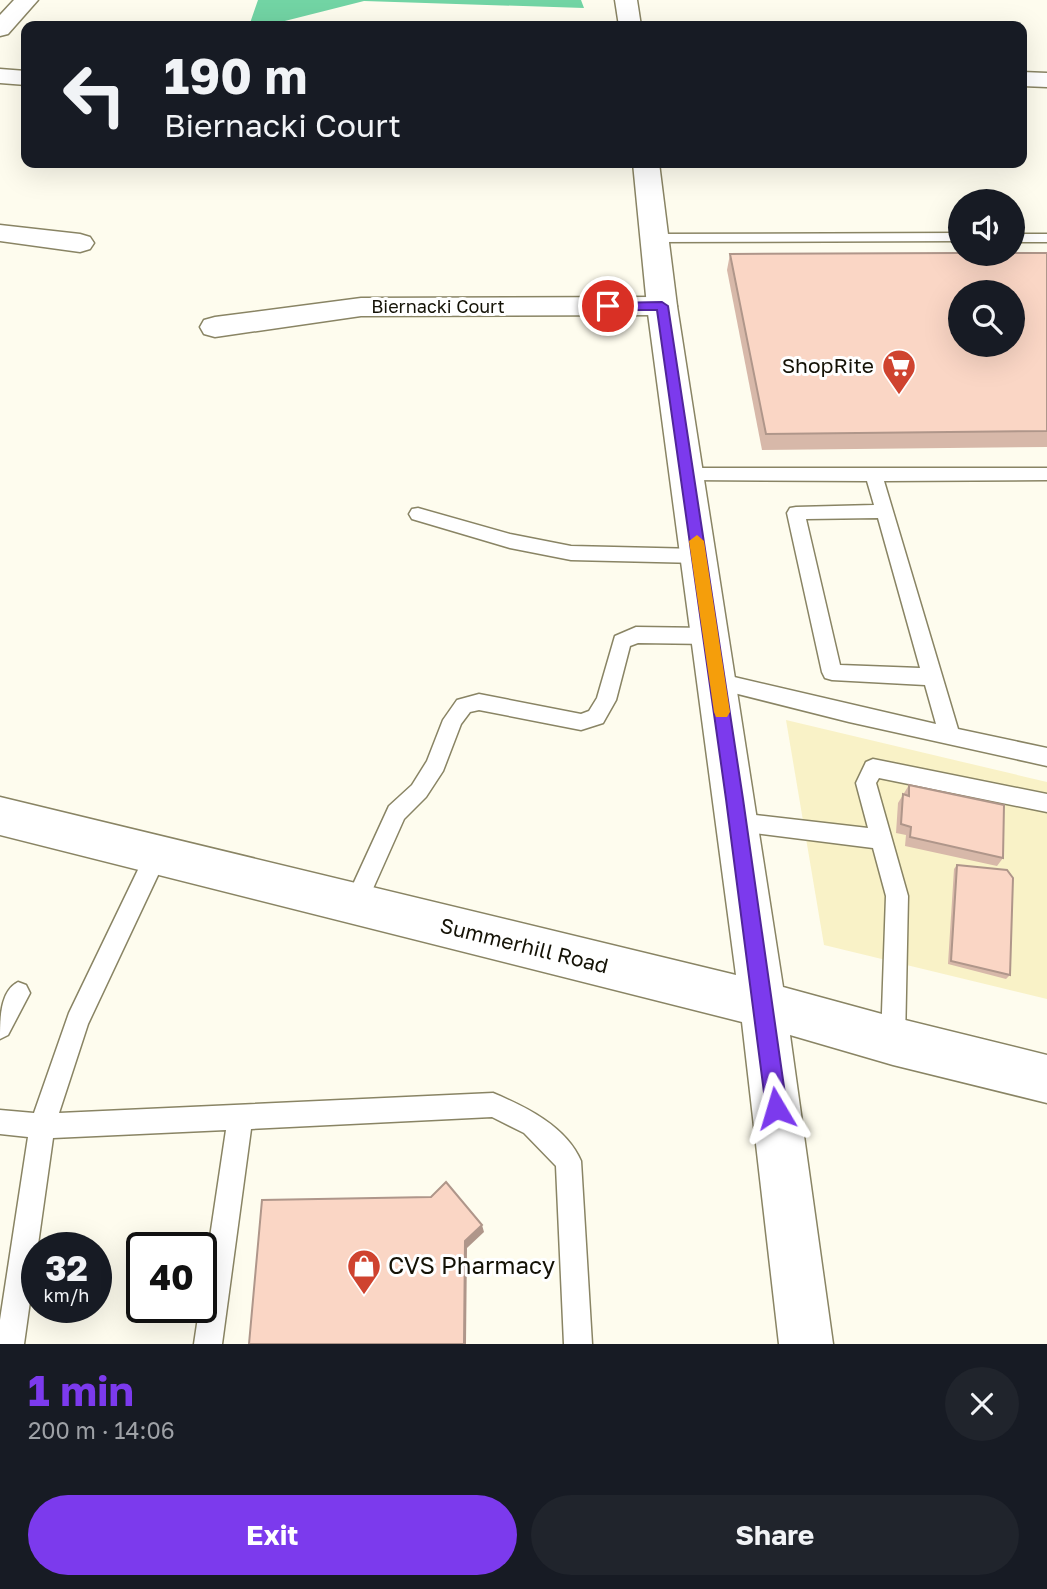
<!DOCTYPE html>
<html lang="en">
<head>
<meta charset="utf-8">
<style>
	body { margin:0; font-family:"Golos Text",sans-serif; background:#20242c; color:#f1f3f6; height:100vh; display:flex; flex-direction:column; font-size:26px; white-space:nowrap }
	* { box-sizing:border-box; margin:0 }
	p { font-size:23px; color:#9ea1a6 }
	.icon { flex:none; width:38px; height:38px; fill:none; stroke:currentColor; stroke-width:2; stroke-linecap:round; stroke-linejoin:round }
	.map { position:relative; height:1344px; overflow:hidden }
	.side { display:flex; flex-direction:column; background:#171b24; flex:1 }
	.side>* { flex:none }
	.hud { position:absolute; left:21px; top:21px; width:1006px; height:147px; border-radius:14px; box-shadow:0 7px 28px #0002; background:#171b24; color:#f1f3f6; overflow:hidden }
	.tools { position:absolute; left:948px; top:189px; display:grid; gap:14px }
	.tools a { display:grid; place-items:center; width:77px; height:77px; border-radius:50%; background:#171b24; box-shadow:0 7px 28px #0002; font-size:35px }
	.speed { position:absolute; left:21px; top:1232px; display:flex; gap:14px; font-size:35px; font-weight:700; text-align:center }
	.speed>* { display:grid; place-content:center; width:91px; height:91px; border-radius:50%; background:#171b24; box-shadow:0 7px 28px #0002; line-height:1 }
	.speed small { font-size:18px; font-weight:400 }
	.speed .limit { border:4px solid #111; border-radius:10px; background:#fff; color:#111 }
	.pin { position:absolute; display:grid; place-items:center; width:60px; height:60px; color:#fff; margin:-30px; border:4px solid #fff; border-radius:50%; box-shadow:0 2px 7px #0007 }
	.me { position:absolute; width:77px; margin:-38px; rotate:353deg; stroke-linejoin:round; filter:drop-shadow(0 0 5px #0008) }
	.turn { display:flex; align-items:center; gap:24px; height:147px; padding:0 28px; font-size:32px }
	.turn .icon { width:91px; height:91px; stroke-width:2.5 }
	.turn b { display:block; font-size:49px; line-height:60px }
	.round { display:grid; place-items:center; flex:none; width:74px; height:74px; border-radius:37px; background:#20242c }
	.head { display:flex; align-items:center; justify-content:space-between; height:119px; padding:0 28px }
	h1 { font-size:42px; font-weight:700; line-height:52px; color:#7c3aed }
	.button { display:flex; gap:14px; margin-top:auto; padding:14px 28px }
	.button a { flex:1; height:80px; border-radius:42px; background:#7c3aed; color:#fff; font-size:28px; font-weight:700; line-height:80px; text-align:center }
	.button a+a { background:#20242c; color:#f1f3f6 }
	.map>svg:first-child { display:block }
	.built { fill:#f9f2c7 }
	.forest { fill:#72d4a4 }
	.lines { fill:none; stroke-linecap:round; stroke-linejoin:round }
	.lane-casing { stroke:#898464; stroke-width:3 }
	.street-casing { stroke:#898464; stroke-width:3 }
	.secondary-casing { stroke:#898464; stroke-width:3 }
	.lane { fill:#fff; fill-rule:evenodd }
	.street { fill:#fff; fill-rule:evenodd }
	.secondary { fill:#fff; fill-rule:evenodd }
	.wall { fill:#d7b8a9 }
	.shaded-wall { fill:#af968a }
	.building { fill:#fad6c5; stroke:#af968a; stroke-width:2; fill-rule:evenodd }
	.route { fill:#7c3aed; stroke:#51269a; stroke-width:2 }
	.slow { fill:#f59e0b }
	.labels { text-anchor:middle; stroke-width:6; stroke-linejoin:round; paint-order:stroke }
	.far-street-label { font-size:18px; fill:#141206; stroke:#fff }
	.poi-label { font-size:21px; fill:#141206; stroke:#fff; text-anchor:end }
	.street-label { font-size:21px; fill:#141206; stroke:#fff }
	.near-poi-label { font-size:24px; fill:#141206; stroke:#fff; text-anchor:start }
</style>
</head>
<body>
<div class="map">
<svg width="1047" height="1344" viewBox="0 0 1047 1344">
	<rect width="100%" height="100%" fill="#fefcee"/>
	<!-- built -->
	<path class="built" d="M786,720l261,62v217l-223,-54z"/>
	<!-- forest -->
	<path class="forest" d="M258,0h323l3,8 -220,-7 -99,25h-16z"/>
	<g class="lines">
		<!-- lane casing -->
		<g class="lane-casing">
			<g id="lane">
				<path d="M961,233v8l-306,1 -7,-4 7,-4z"/>
				<rect x="1013" y="234" width="34" height="8"/>
				<path d="M687,468h360v12l-163,1 74,248 89,19v18l-198,-44 -139,-35 -3,-6 3,-6 7,-2 219,51 -11,-39 -93,-5 -7,-2 -3,-6 -35,-159 3,-5 6,-1 78,-2 -7,-24 -180,-1 -8,-6zM878,518l42,150 -80,-3 -34,-146z"/>
				<path d="M418,508l92,26 61,12 128,3 6,2 3,5 -3,5 -6,2 -128,-3 -61,-12 -98,-29 -3,-5 3,-5z"/>
				<path d="M636,627l74,1 7,3 2,5 -2,5 -7,3 -72,-1 -8,3 -14,54 -13,23 -22,7 -102,-20 -9,2 -9,12 -18,47 -17,26 -22,22 -41,92 -8,3 -8,-3 -3,-7 45,-98 23,-21 15,-24 16,-41 14,-20 22,-6 102,20 8,-3 8,-13 18,-62z"/>
				<path d="M873,759l174,35v18l-168,-34 -3,5 32,113 -3,145 -4,8 -8,4 -8,-4 -4,-8 5,-145 -13,-48 -135,-17 -7,-2 -4,-7 4,-7 7,-2 130,15 -12,-45 10,-21z"/>
				<path d="M156,846l8,3 3,7 -79,168 -29,89 434,-20c33,14 73,33 88,68l11,183h-28l-8,-178 -32,-33 -32,-16 -241,12 -29,215h-28l32,-214 -173,8 -29,206h-24v-24l28,-183 -28,-3v-24l34,3 35,-100 79,-164z"/>
				<path d="M18,982l8,3 4,8 -22,42 -8,4c0,-20 0,-48 18,-57z"/>
			</g>
		</g>
		<!-- street casing -->
		<g class="street-casing">
			<g id="street">
				<path d="M14,0h24l-30,34 -8,2v-21z"/>
				<path d="M0,69l26,2v14l-26,-2z"/>
				<path d="M1022,72l25,1v14l-25,-1z"/>
				<path d="M0,225l80,9 10,3 4,6 -4,6 -10,3 -80,-11z"/>
				<path d="M662,297l11,2 4,7 -4,7 -11,2 -301,1 -146,21 -11,-3 -4,-7 4,-7 11,-3 146,-19z"/>
			</g>
		</g>
		<!-- secondary casing -->
		<g class="secondary-casing">
			<g id="secondary">
				<path d="M615,0h22l4,26h-22z"/>
				<path d="M633,163h26l18,143 106,681 110,30 154,38v48l-154,-38 -103,-30 43,309h-54l-37,-322 -742,-187v-38l736,178 -89,-669z"/>
			</g>
		</g>
		<!-- lane -->
		<use href="#lane" class="lane"/>
		<!-- street -->
		<use href="#street" class="street"/>
		<!-- secondary -->
		<use href="#secondary" class="secondary"/>
	</g>
	<!-- wall -->
	<g class="wall">
		<path d="M1047,253v194l-285,3 -35,-180 3,-16z"/>
		<path d="M909,785l94,73 -6,8 -92,-20 1,-11 -10,-2 2,-30z"/>
		<path d="M957,865l53,110 -4,4 -58,-15 6,-95z"/>
	</g>
	<!-- shaded-wall -->
	<path class="shaded-wall" d="M482,1225l2,7 -17,16 -1,96h-2l1,-103z"/>
	<!-- building -->
	<g class="building">
		<path d="M961,253h86v178l-281,3 -36,-180zM961,292h52v53h-52z"/>
		<path d="M909,785l95,20 -1,53 -93,-21 1,-10 -10,-3 2,-30 6,2z"/>
		<path d="M957,865l50,5 6,8 -3,97 -59,-14z"/>
		<path d="M446,1182l36,43 -17,16 -1,103h-215l13,-144 169,-3z"/>
	</g>
	<!-- route -->
	<path class="route" d="M662,302l6,4 75,493 44,309 -3,8 -8,3 -7,-3 -3,-8 -40,-309 -69,-489h-49l-7,-4 7,-3z"/>
	<!-- slow -->
	<path class="slow" d="M697,535l7,6 26,171 -3,5h-11l-2,-5 -25,-171z"/>
	<!-- icons -->
	<defs>
		<g id="supermarket-pin" transform="scale(1.75)"><path d="M0 17L-7.5 6A9.5 9.5 0 1 1 7.5 6Z" fill="#cf432f" stroke="#fff"/><path d="M-6-5.5h2.5l.6 2H6L4.5 2H-2.5L-4.4-4H-6ZM-1.5 3.2a1.3 1.3 0 1 0 .1 0ZM3 3.2a1.3 1.3 0 1 0 .1 0Z" fill="#fff"/></g>
		<g id="shop-pin" transform="scale(1.75)"><path d="M0 17L-7.5 6A9.5 9.5 0 1 1 7.5 6Z" fill="#cf432f" stroke="#fff"/><path d="M-5-2.5h2.3a2.7 3.5 0 0 1 5.4 0H5L5.5 6h-11ZM-1.5-2.5h3a1.5 2.3 0 0 0-3 0Z" fill="#fff"/></g>
	</defs>
	<g fill-rule="evenodd">
		<use href="#supermarket-pin" x="899" y="366"/>
		<use href="#shop-pin" x="364" y="1266"/>
	</g>
	<g class="labels">
		<!-- far-street labels -->
		<g class="far-street-label">
			<text x="438" y="313">Biernacki Court</text>
		</g>
		<!-- poi labels -->
		<g class="poi-label">
			<text x="874" y="373">ShopRite</text>
		</g>
		<!-- street labels -->
		<g class="street-label">
			<text transform="translate(524 946) rotate(14)" y="7">Summerhill Road</text>
		</g>
		<!-- near-poi labels -->
		<g class="near-poi-label">
			<text x="388" y="1274">CVS Pharmacy</text>
		</g>
	</g>
</svg>
<div class="tools">
<a><svg class="icon" aria-label="sound" viewBox="0 0 24 24"><path d="M4 9h4l5-4v14l-5-4H4zM17 9q2 3 0 6"/></svg></a>
<a><svg class="icon" aria-label="search" viewBox="0 0 24 24"><circle cx="10" cy="10" r="6"/><path d="M15 15l6 6"/></svg></a>
</div>
<div class="speed"><div>32<small>km/h</small></div><div class="limit">40</div></div>
<div class="pin" style="left:608px;top:306px;background:#d93025"><svg class="icon" aria-label="arrive" viewBox="0 0 24 24"><path d="M6 21V4h12l-3 4 3 4H6"/></svg></div>
<svg class="me" style="left:776px;top:1108px" viewBox="-20 -20 40 40"><path d="M0-17L14 15 0 8-14 15z" fill="#7c3aed" stroke="#fff" stroke-width="4"/></svg>
<div class="hud">
<div class="turn"><svg class="icon" aria-label="left" viewBox="0 0 24 24"><path d="M17 20v-9H6M10 6l-5 5 5 5"/></svg><div><b>190 m</b>Biernacki Court</div></div>
</div>
</div>
<section class="side">
<div class="head"><div><h1>1 min</h1><p>200 m · 14:06</p></div><a class="round"><svg class="icon" aria-label="close" viewBox="0 0 24 24"><path d="M6 6l12 12M18 6L6 18"/></svg></a></div>
<div class="button"><a>Exit</a><a>Share</a></div>
</section>
</body>
</html>
